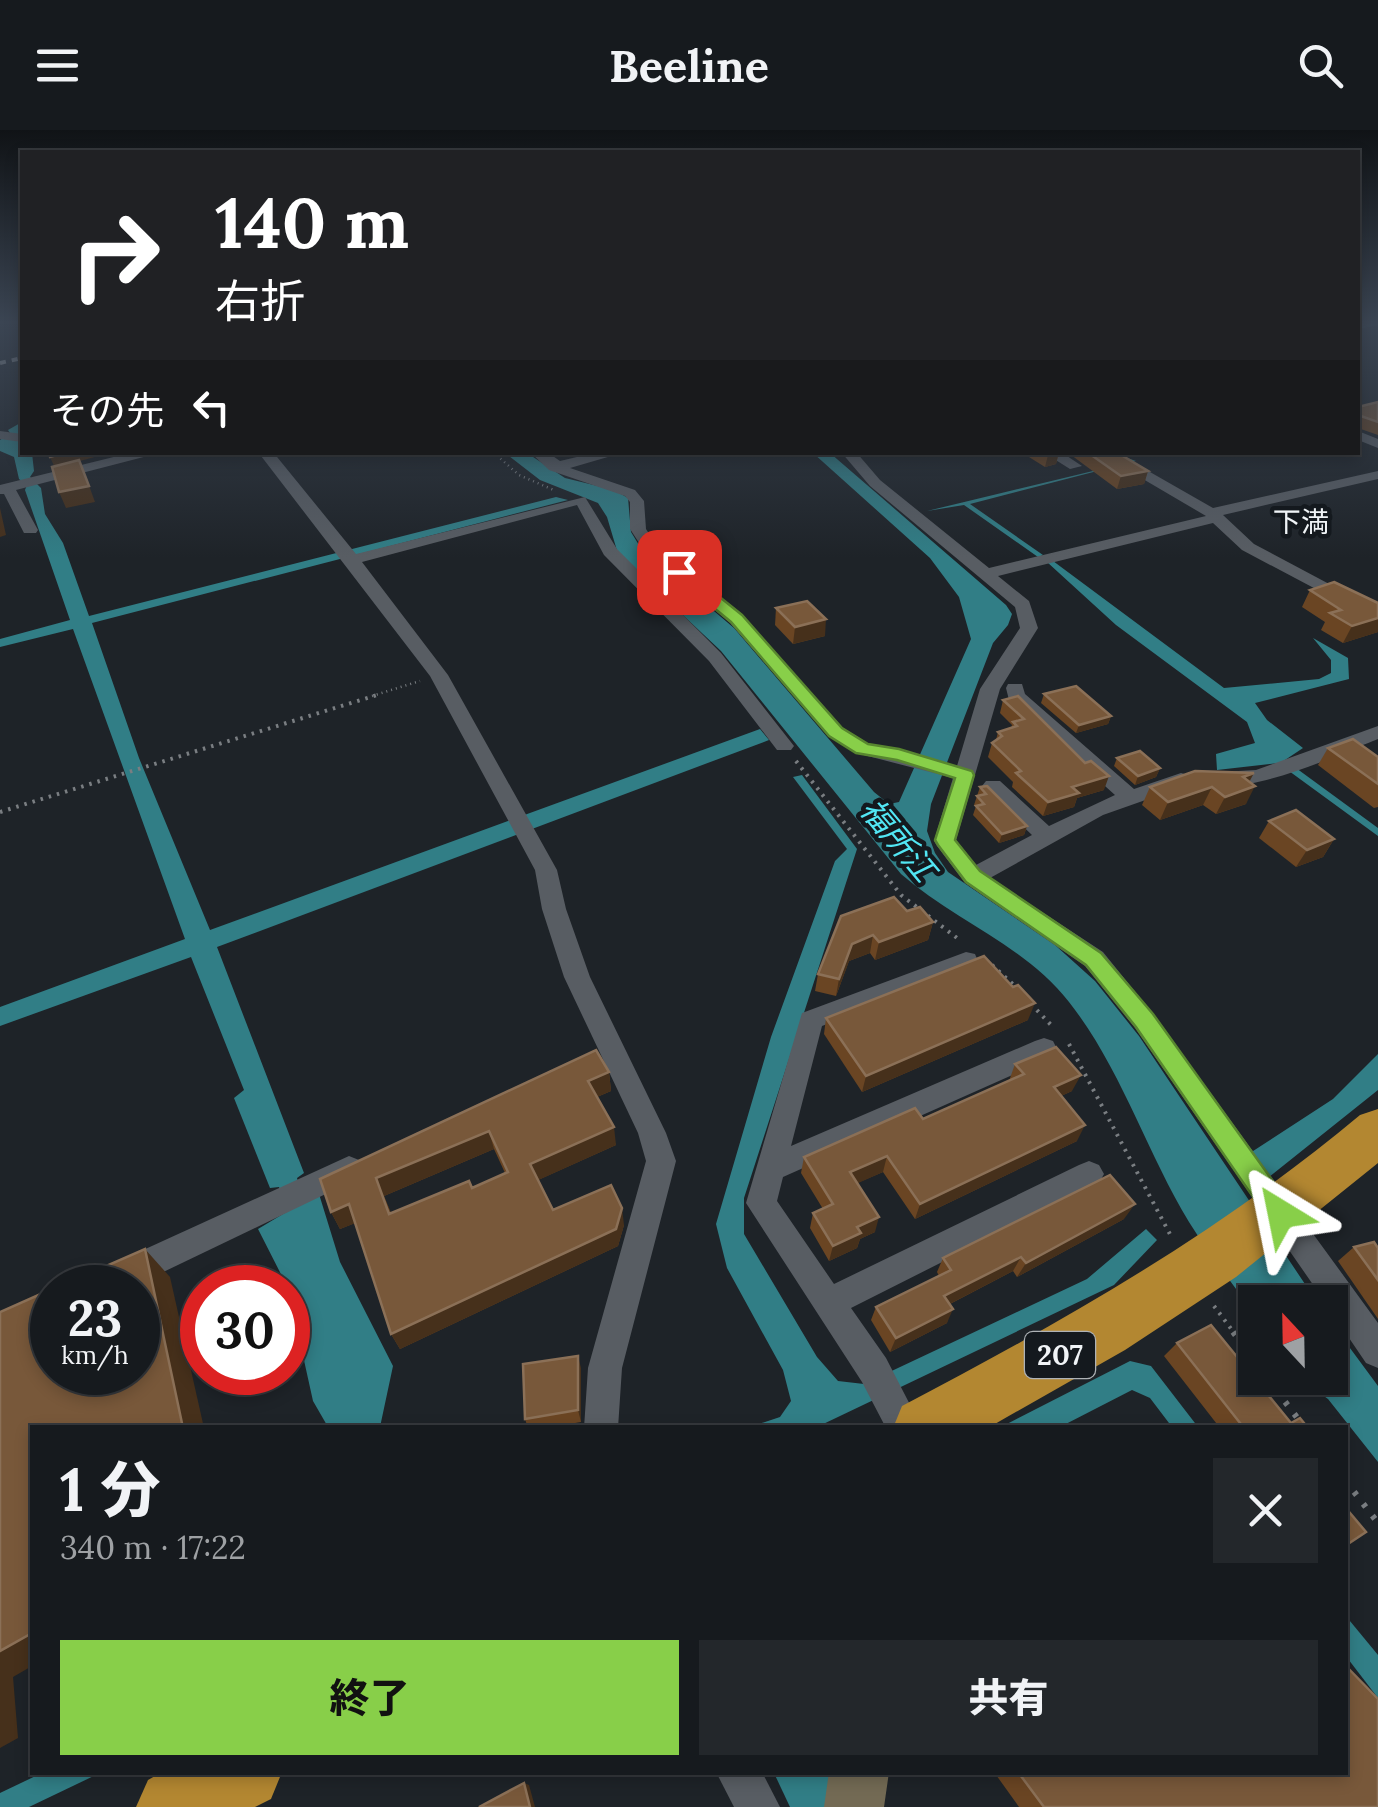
<!DOCTYPE html>
<html lang="ja">
<head>
<meta charset="utf-8">
<style>
	body { margin:0; font-family:Lora,"Noto Sans JP",serif; background:#23272b; color:#f1f3f6; height:100vh; display:flex; flex-direction:column; font-size:38px; white-space:nowrap }
	* { box-sizing:border-box; margin:0 }
	p { font-size:32px; color:#9ea1a4 }
	.icon { flex:none; width:55px; height:55px; fill:none; stroke:currentColor; stroke-width:2; stroke-linecap:round; stroke-linejoin:round }
	.map { position:relative; flex:1; overflow:hidden }
	.sheet { position:absolute; left:30px; top:1295px; width:1318px; height:350px; display:flex; flex-direction:column; background:#161a1e; border-radius:0px; box-shadow:0 5px 15px #0003,0 0 0 2px #35383c }
	.sheet>* { flex:none }
	.banner { position:absolute; left:20px; top:20px; width:1340px; height:305px; border-radius:0px; box-shadow:0 5px 15px #0003,0 0 0 2px #35383c; background:#202124; color:#fff; overflow:hidden }
	.needle { width:65px; rotate:338deg }
	.tools { position:absolute; left:1238px; top:1155px; display:grid; gap:20px }
	.tools a { display:grid; place-items:center; width:110px; height:110px; border-radius:0px; background:#161a1e; box-shadow:0 5px 15px #0003,0 0 0 2px #35383c; font-size:50px }
	.speed { position:absolute; left:30px; top:1135px; display:flex; gap:20px; font-size:50px; font-weight:700; text-align:center }
	.speed>* { display:grid; place-content:center; width:130px; height:130px; border-radius:50%; background:#161a1e; box-shadow:0 5px 15px #0003,0 0 0 2px #35383c; line-height:1 }
	.speed small { font-size:25px; font-weight:400 }
	.speed .limit { border:15px solid #d22; background:#fff; color:#111 }
	.pin { position:absolute; display:grid; place-items:center; width:85px; height:85px; color:#fff; margin:-42px; border-radius:20px; box-shadow:0 5px 15px #0006 }
	.me { position:absolute; width:110px; margin:-55px; rotate:325deg; stroke-linejoin:round; filter:drop-shadow(0 0 8px #0008) }
	.turn { display:flex; align-items:center; gap:35px; height:210px; padding:0 30px; font-size:45px }
	.turn .icon { width:130px; height:130px; stroke-width:2.5 }
	.turn b { display:block; font-size:70px; line-height:85px }
	.then { display:flex; align-items:center; height:95px; padding:0 30px; background:#0003; gap:20px; font-size:38px }
	.round { display:grid; place-items:center; flex:none; width:105px; height:105px; border-radius:0px; background:#23272b }
	.headline { display:flex; align-items:center; justify-content:space-between; height:170px; padding:0 30px }
	h1 { font-size:60px; font-weight:800; line-height:75px }
	.primary-button { display:flex; gap:20px; margin-top:auto; padding:20px 30px }
	.primary-button a { flex:1; height:115px; border-radius:0px; background:#88cf49; color:#111; font-size:40px; font-weight:800; line-height:115px; text-align:center }
	.primary-button a+a { background:#23272b; color:#f1f3f6 }
	header { display:flex; justify-content:space-between; align-items:center; height:130px; padding:0 30px; background:#161a1e; font-size:45px; font-weight:800 }
	.map>svg:first-child { display:block }
	.water { fill:#317e86 }
	.lines { fill:none; stroke-linecap:round; stroke-linejoin:round }
	.stream { stroke:#317e86; stroke-width:4 }
	.path-far2 { stroke:#7a7e82; stroke-width:2.5; stroke-dasharray:1 4; stroke-linecap:butt }
	.path-far1 { stroke:#7a7e82; stroke-width:4; stroke-dasharray:2.5 6; stroke-linecap:butt }
	.path { stroke:#7a7e82; stroke-width:6; stroke-dasharray:4 11; stroke-linecap:butt }
	.street { fill:#585d63; fill-rule:evenodd }
	.secondary { fill:#736a54; fill-rule:evenodd }
	.highway { fill:#b38731; fill-rule:evenodd }
	.rail { stroke:#bcc1c4; stroke-width:4; stroke-dasharray:6 6; stroke-linecap:butt }
	.wall { fill:#6a4523; fill-rule:evenodd }
	.shaded-wall { fill:#46301b }
	.building { fill:#78583a; stroke:#8b7057; stroke-width:2.5; fill-rule:evenodd }
	.route { fill:#88cf49; stroke:#58872f; stroke-width:2.5 }
	.labels { text-anchor:middle; stroke-width:9; stroke-linejoin:round; paint-order:stroke }
	.far-neighbourhood-label { font-size:28px; fill:#f0f4f7; stroke:#14191e }
	.shield { fill:#14191e; stroke:#aeb2b6; stroke-width:2.5 }
	.shield-label { font-size:28px; font-weight:bold; fill:#f0f4f7 }
	.water-label { font-size:32px; font-style:italic; fill:#52e6f4; stroke:#14191e }
</style>
</head>
<body>
<header><svg class="icon" aria-label="menu" viewBox="0 0 24 24"><path d="M4 6h16M4 12h16M4 18h16"/></svg>Beeline<svg class="icon" aria-label="search" viewBox="0 0 24 24"><circle cx="10" cy="10" r="6"/><path d="M15 15l6 6"/></svg></header>
<div class="map">
<svg width="1378" height="1677" viewBox="0 0 1378 1677">
	<rect width="100%" height="100%" fill="#1e2328"/>
	<!-- water -->
	<g class="water">
		<path d="M22,292v12l-12,5 12,3v10l10,1 2,18 -4,6 11,11 4,26 18,29 26,73 467,-119 12,3 -476,123 47,135 71,172 550,-201 9,11 -552,207 87,226 -7,5 6,23 16,-7 21,68 53,104 -13,61h-52l-15,-26 -25,-113 -30,-59 30,-18 -9,-24 -9,1 -36,-90 10,-8 -53,-133 -191,69v-19l185,-68 -112,-310 -73,18v-8l70,-19 -45,-130 2,-5 -8,-6 -5,-22 -14,-6v-11l10,-7 -2,-3z"/>
		<path d="M505,323h22l38,25 49,12 14,8 3,34 11,18 92,78 140,164 15,12 10,-2 72,-163 -12,-42 -29,-39 -117,-105h17l176,152 6,9 -4,11 -15,18 -62,161 -4,27 8,22 13,19 107,73 40,36 44,55 178,266h-62v13c-22,-31 -46,-61 -66,-93 -43,-71 -68,-154 -120,-220 -43,-56 -116,-82 -168,-128l-180,-223 -103,-97 -11,-37 -9,-14 -58,-23z"/>
		<path d="M1113,323l23,8 -166,43 73,51 -5,2 -74,-52 -37,6 191,-46z"/>
		<path d="M1053,431l171,127 95,-9 12,-6v-13l-18,-22 35,20 1,21 -94,24 12,17 36,28 -18,12 93,68v8l-100,-73 -61,7 -1,-16 39,-11 -8,-21 -131,-97 -69,-63z"/>
		<path d="M802,645l55,74 -113,349v36l73,123 21,24 26,3 223,-105 59,-50 11,11 -43,45 -297,142 -70,1 33,-11 11,-16 -8,-31 -56,-102 -11,-44 55,-187 64,-176 12,-12 -54,-72z"/>
		<path d="M1378,924v36l-109,87 -19,-24 83,-54z"/>
		<path d="M1330,1191l48,65v76l-50,-63 -29,-21h31z"/>
		<path d="M1130,1231l21,5 47,61h-26l-22,-29 -18,-8 -72,37h-59z"/>
		<path d="M1345,1485l33,40v43l-33,-43z"/>
		<path d="M44,1642h56v1l-71,34h-29v-14z"/>
		<path d="M774,1643h60l-2,34h-42z"/>
	</g>
	<g class="lines">
		<!-- stream -->
		<path class="stream" d="M1358,197l20,-4"/>
		<!-- path-far2 -->
		<g class="path-far2">
			<path d="M493,322l26,23 37,16"/>
			<path d="M372,566l48,-15"/>
		</g>
		<!-- path-far1 -->
		<g class="path-far1">
			<path d="M796,631l105,134 60,46"/>
			<path d="M0,682l380,-118"/>
			<path d="M992,835l26,24"/>
			<path d="M1031,874l21,22"/>
			<path d="M1069,914l103,194"/>
			<path d="M1214,1176l21,28"/>
		</g>
		<!-- path -->
		<g class="path">
			<path d="M1233,1202l22,29"/>
			<path d="M1267,1248l38,50"/>
			<path d="M1345,1350l33,43"/>
		</g>
		<!-- street -->
		<g class="street">
			<path d="M1358,193h16l-16,5z"/>
			<path d="M0,301l22,3v8l-22,-3z"/>
			<path d="M1358,301l20,8v9l-20,-8z"/>
			<path d="M134,322h29l-147,38 22,40 -2,3h-12l-20,-39h-4v-9z"/>
			<path d="M258,322h15l83,102 229,-57 32,52 104,104 73,93 -3,4h-14l-68,-89 -105,-106 -27,-50 -215,57 86,113 109,195 9,39 24,68 76,156 10,28 -54,207 -4,60h-34l4,-60 58,-207 -8,-28 -74,-156 -22,-68 -7,-39 -105,-194z"/>
			<path d="M530,322h17l13,9 38,-9h27l-55,16 65,22 9,11 2,28 11,17 85,69 101,113 26,16 88,22 23,-77 40,-61 -5,-21 -145,-121 -29,-34h15l24,28 109,88 217,-52 -109,-64h18l98,56 165,-37v8l-155,36 31,29 124,66v12l-136,-72 -29,-27 -215,53 31,25 9,27 -38,61 -44,151 20,25 56,-30 -46,-44 -4,-5 4,-5h14l49,45 66,-31 -106,-95 -3,-12 2,-4h14l3,10 109,95 47,-16 7,2 3,5 -3,5 -85,30 -113,63 113,74 50,62 225,309v45l-12,-5 -36,-53v-8h-5l-190,-274 -50,-62 -120,-83 -28,-37 -3,-5 19,-63 -97,-25 -27,-17 -99,-113 -85,-71 -15,-23v-27l-5,-6 -76,-26z"/>
			<path d="M1043,322h18l21,14 -12,3z"/>
			<path d="M1378,596v13c-31,12 -143,64 -167,40l10,-7 35,-2z"/>
			<path d="M966,822l9,2 3,7 -3,7 -153,58 -31,120 244,-105 9,-3 9,3 4,8 -4,8 -270,120 -6,24 57,83 245,-119 10,-4 10,4 5,9 -5,9 -248,125 35,50 36,70h-36l-24,-46 -116,-179 56,-190z"/>
			<path d="M349,1026l10,4 5,9 -5,9 -229,110h-51l5,-11z"/>
			<path d="M716,1642h46l18,35h-46z"/>
		</g>
		<!-- secondary -->
		<path class="secondary" d="M829,1642h60l-5,35h-60z"/>
		<!-- highway -->
		<g class="highway">
			<path d="M1378,979v54l-142,114 -111,73 -118,67 -19,11h-95l9,-22c162,-85 317,-173 458,-291z"/>
			<path d="M162,1642h120l-11,27 -16,8h-119l12,-27z"/>
		</g>
		<!-- rail -->
		<path class="rail" d="M0,233l22,-5"/>
	</g>
	<!-- wall -->
	<g class="wall">
		<path d="M1378,272v33l-20,-7v-21z"/>
		<path d="M1021,322h38l-3,12 -11,3z"/>
		<path d="M1067,322h49l32,19 -4,13 -27,5z"/>
		<path d="M1310,460l68,13v29l-35,11 -22,-13 4,-8 -23,-15z"/>
		<path d="M776,478l49,28 -32,8 -18,-19z"/>
		<path d="M1044,564l67,22 -3,8 -32,9 -35,-30z"/>
		<path d="M1003,570l101,90 -27,8 -3,9 -31,9 -31,-29 1,-5 -25,-25 4,-14 4,-3 2,-8 13,-4 1,-3 -12,-12z"/>
		<path d="M1328,618l50,9v50l-4,1 -56,-43z"/>
		<path d="M1117,628l43,10 -4,9 -21,8 -21,-19z"/>
		<path d="M1249,652l-3,22 -30,10 -13,-9 -43,15 -18,-15 8,-18z"/>
		<path d="M980,657l47,39 -3,9 -25,8 -26,-28 3,-9 -2,-1z"/>
		<path d="M1269,691l65,18 -11,18 -27,10 -37,-29z"/>
		<path d="M907,781l26,11 -5,18 -53,20 -5,-7 -21,8 -13,35 -21,-5 3,-17z"/>
		<path d="M1013,857l15,33 -166,72 -38,-58 2,-16z"/>
		<path d="M1015,934l57,27 -11,5 16,45 -162,78 -32,-47 -26,11 18,49 -15,7 -3,9 -28,13 -19,-33 3,-15 10,-4 -22,-36 3,-16 119,-38 86,-38z"/>
		<path d="M609,942l2,19 -14,6 19,48 -78,35 15,30 71,15 -6,21 -218,103 -9,-15 -36,-111 -15,6 -9,-17zM494,1019l11,24 -33,15 -81,25 -7,-17z"/>
		<path d="M1124,1089l-107,58 -4,-6 -63,33 -3,19 -57,29 -19,-32 5,-13 63,-31 -2,-4 6,-14z"/>
		<path d="M1354,1117l24,1v71l-40,-58z"/>
		<path d="M1177,1213l114,80 17,5h-88l-56,-72z"/>
		<path d="M581,1238v54l-35,6h-18l-3,-9z"/>
		<path d="M994,1642h351l33,35h-359z"/>
	</g>
	<!-- shaded-wall -->
	<g class="shaded-wall">
		<path d="M68,322h45l-33,9 15,41 -29,6 -7,-16 -4,-24 -5,-11z"/>
		<path d="M1059,322l-3,12 -11,3 3,-12z"/>
		<path d="M1148,341l-4,13 -27,5 4,-13z"/>
		<path d="M0,378l6,27 -6,2z"/>
		<path d="M1378,488v14l-35,11 9,-17z"/>
		<path d="M826,489l-1,17 -32,8 2,-17z"/>
		<path d="M1111,586l-3,8 -32,9 3,-8z"/>
		<path d="M1160,638l-4,9 -21,8 3,-9z"/>
		<path d="M1254,643l-9,17 10,-4 -9,18 -30,10 9,-17 18,-20z"/>
		<path d="M1109,646l-5,14 -27,8 -3,9 -31,9 5,-14 24,-15z"/>
		<path d="M1212,657l-9,18 -43,15 8,-18z"/>
		<path d="M1027,696l-3,9 -25,8 3,-9z"/>
		<path d="M1334,709l-11,18 -27,10 11,-17z"/>
		<path d="M933,792l-5,18 -53,20 4,-18z"/>
		<path d="M873,805l-3,18 -21,8 -13,35 3,-17 13,-35z"/>
		<path d="M1035,873l-7,17 -166,72 4,-16z"/>
		<path d="M609,942l2,19 -21,9 -2,-19z"/>
		<path d="M1081,945l-9,16 -26,12 8,-16z"/>
		<path d="M1085,995l-8,16 -162,78 5,-15z"/>
		<path d="M614,997l2,18 -82,37 -4,-18z"/>
		<path d="M489,1001l5,18 -110,47 14,35 -22,-53z"/>
		<path d="M887,1026l-4,16 -36,16 3,-16z"/>
		<path d="M349,1074l9,18 -18,7 -9,-17z"/>
		<path d="M1135,1074l-11,15 -107,58 9,-14z"/>
		<path d="M622,1078l2,17 -6,21 -218,103 -9,-15z"/>
		<path d="M879,1087l-4,15 -15,7 -3,9 -28,13 4,-15 24,-19z"/>
		<path d="M145,1119l25,28 34,151h-21z"/>
		<path d="M1021,1127l-8,14 -75,39 6,-14z"/>
		<path d="M953,1179l-6,14 -57,29 6,-14z"/>
		<path d="M578,1226l3,12v54l-3,-12z"/>
		<path d="M32,1503v33l-19,11 5,61 -18,10v-97z"/>
		<path d="M524,1653l5,2 6,22h-5z"/>
	</g>
	<!-- building -->
	<g class="building">
		<path d="M1378,272v20l-20,-7v-8z"/>
		<path d="M48,322h20l-18,5z"/>
		<path d="M1087,322h29l32,19 -27,5z"/>
		<path d="M79,330l10,26 -30,6 -7,-25z"/>
		<path d="M1334,452l44,21v15l-26,8 -22,-13 11,-3 -31,-20z"/>
		<path d="M807,471l19,18 -31,8 -19,-19z"/>
		<path d="M1076,556l35,30 -32,9 -35,-31z"/>
		<path d="M1018,566l67,67 6,-2 18,15 -37,11 7,6 -31,9 -32,-29 5,-2 -29,-28 10,-7 -4,-4 19,-6 -4,-4 11,-3 -21,-19z"/>
		<path d="M1353,609l25,18v27l-50,-36z"/>
		<path d="M1140,621l20,17 -22,8 -21,-18z"/>
		<path d="M1195,641l59,2 -11,4 12,9 -30,11 -13,-10 -44,15 -18,-15z"/>
		<path d="M987,656l40,40 -25,8 -26,-28 8,-2 -7,-8 9,-2 -6,-7z"/>
		<path d="M1296,680l38,29 -27,11 -38,-29z"/>
		<path d="M894,767l13,14 13,-4 13,15 -54,20 -6,-7 -21,9 -13,35 -21,-5 23,-58z"/>
		<path d="M984,826l29,31 5,-2 17,18 -169,73 -40,-58z"/>
		<path d="M1056,917l25,28 -27,12 31,38 -165,79 -33,-48 -37,16 29,45 -22,10 4,6 -28,13 -20,-33 20,-9 -29,-47 111,-49 8,11 101,-45 -9,-10z"/>
		<path d="M596,920l13,22 -21,9 26,46 -84,37 23,46 58,-25 11,23 -6,21 -225,105 -42,-130 -18,8 -11,-33zM489,1001l19,41 -36,16 -3,-7 -80,33 -13,-36z"/>
		<path d="M1110,1045l25,29 -109,59 -5,-6 -77,39 9,13 -57,29 -20,-31 75,-37 -8,-12z"/>
		<path d="M1374,1112l4,6v32l-24,-33z"/>
		<path d="M145,1119l38,179h-151v205l-32,18v-339l52,-23v83h86v-84h-82z"/>
		<path d="M1211,1195l80,98 9,-5 8,10h-64l-67,-85z"/>
		<path d="M578,1226v54l-53,9 -2,-55z"/>
		<path d="M1345,1377l21,25 -21,14z"/>
		<path d="M1345,1535l33,34v108h-334l-26,-35h327z"/>
		<path d="M524,1653l6,24h-51z"/>
	</g>
	<!-- sky -->
	<linearGradient id="sky" x2="0" y2="1"><stop stop-color="#101316"/><stop offset="0.45" stop-color="#3b4553"/><stop offset="1" stop-color="#3b4553" stop-opacity="0"/></linearGradient>
	<rect width="1378" height="428" fill="url(#sky)"/>
	<!-- route -->
	<path class="route" d="M674,439h11l57,46 100,113 26,16 31,5 73,22 2,4 -19,65 25,31 121,82 52,61 137,191 5,9 -5,9 -9,3 -10,-3 -135,-196 -50,-62 -120,-83 -28,-37 -3,-5 20,-62 -58,-18 -41,-7 -27,-17 -98,-114 -57,-47z"/>
	<g class="labels">
		<!-- far-neighbourhood labels -->
		<g class="far-neighbourhood-label">
			<text x="1301" y="402">下満</text>
		</g>
		<!-- shield labels -->
		<rect class="shield" x="1025" y="1202" width="70" height="46" rx="8"/>
		<g class="shield-label">
			<text x="1060" y="1235">207</text>
		</g>
		<!-- water labels -->
		<g class="water-label">
			<text transform="translate(898 710) rotate(50)" y="11">福所江</text>
		</g>
	</g>
</svg>
<div class="tools">
<a><svg class="needle" viewBox="-14 -14 28 28"><path d="M0-13l5 13h-10z" fill="#e53935"/><path d="M0 13l5-13h-10z" fill="#9ea1a4"/></svg></a>
</div>
<div class="speed"><div>23<small>km/h</small></div><div class="limit">30</div></div>
<div class="pin" style="left:679px;top:442px;background:#d93025"><svg class="icon" aria-label="arrive" viewBox="0 0 24 24"><path d="M6 21V4h12l-3 4 3 4H6"/></svg></div>
<svg class="me" style="left:1281px;top:1084px" viewBox="-20 -20 40 40"><path d="M0-17L14 15 0 8-14 15z" fill="#88cf49" stroke="#fff" stroke-width="4"/></svg>
<div class="banner">
<div class="turn"><svg class="icon" aria-label="right" viewBox="0 0 24 24"><path d="M7 20v-9h11M14 6l5 5-5 5"/></svg><div><b>140 m</b>右折</div></div>
<div class="then">その先<svg class="icon" aria-label="left" viewBox="0 0 24 24"><path d="M17 20v-9H6M10 6l-5 5 5 5"/></svg></div>
</div>
<section class="sheet">
<div class="headline"><div><h1>1 分</h1><p>340 m · 17:22</p></div><a class="round"><svg class="icon" aria-label="close" viewBox="0 0 24 24"><path d="M6 6l12 12M18 6L6 18"/></svg></a></div>
<div class="primary-button"><a>終了</a><a>共有</a></div>
</section>
</div>
</body>
</html>
